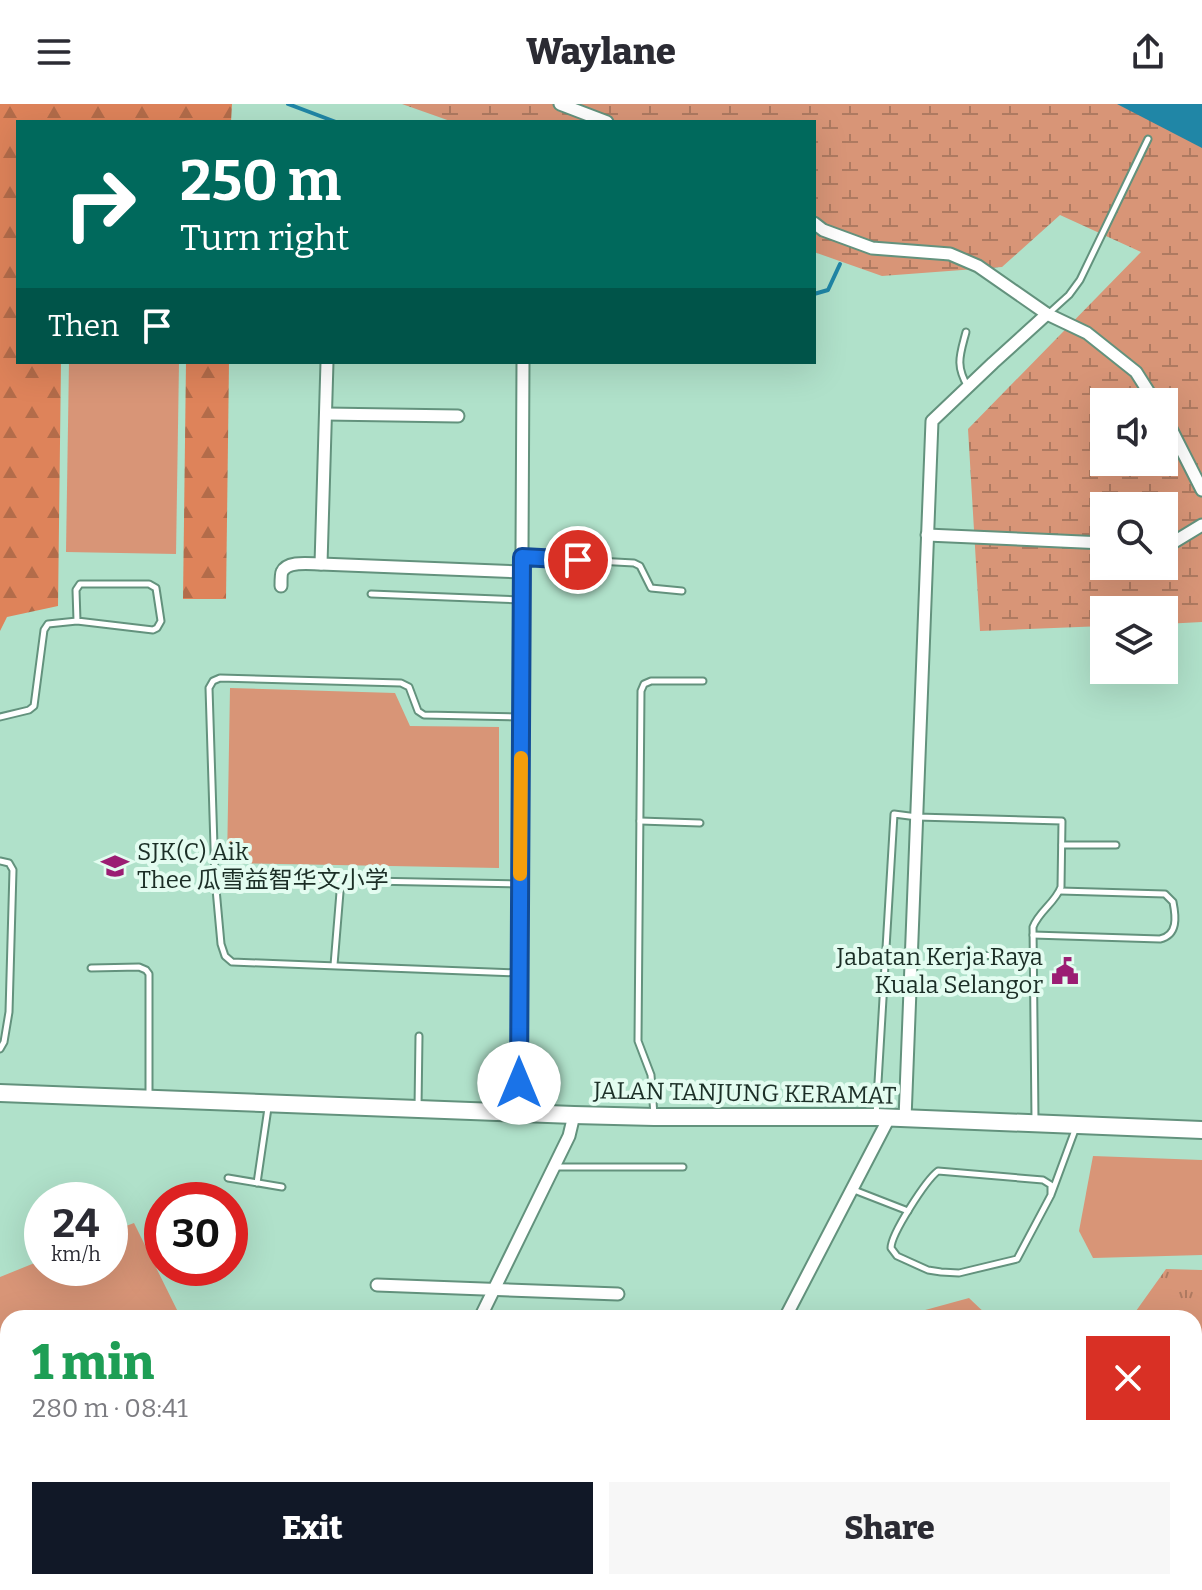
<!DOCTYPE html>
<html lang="en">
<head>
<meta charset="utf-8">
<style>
	body { margin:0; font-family:Bitter,"Noto Sans SC",serif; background:#f7f7f7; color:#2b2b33; height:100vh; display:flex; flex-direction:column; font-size:30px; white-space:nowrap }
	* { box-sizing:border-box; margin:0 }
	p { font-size:26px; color:#7c7c81 }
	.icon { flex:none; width:44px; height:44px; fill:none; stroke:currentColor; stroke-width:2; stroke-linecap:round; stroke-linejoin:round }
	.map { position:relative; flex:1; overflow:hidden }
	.details { position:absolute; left:0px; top:1206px; width:1202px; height:280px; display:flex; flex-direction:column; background:#fff; border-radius:24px 24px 0 0; box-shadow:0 8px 32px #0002 }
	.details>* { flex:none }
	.guide { position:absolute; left:16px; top:16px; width:800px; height:244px; border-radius:0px; box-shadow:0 8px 32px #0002; background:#00695c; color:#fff; overflow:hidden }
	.fabs { position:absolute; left:1090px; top:284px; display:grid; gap:16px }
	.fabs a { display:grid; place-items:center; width:88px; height:88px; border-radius:0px; background:#fff; box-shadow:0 8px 32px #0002; font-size:40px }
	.speed { position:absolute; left:24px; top:1078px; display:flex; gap:16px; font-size:40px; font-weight:700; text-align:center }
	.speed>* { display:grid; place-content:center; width:104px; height:104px; border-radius:50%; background:#fff; box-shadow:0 8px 32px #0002; line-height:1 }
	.speed small { font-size:20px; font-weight:400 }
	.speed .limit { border:12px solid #d22; background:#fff; color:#111 }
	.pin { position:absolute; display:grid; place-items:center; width:68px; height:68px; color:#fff; margin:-34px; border:4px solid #fff; border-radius:50%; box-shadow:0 2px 8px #0007 }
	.me { position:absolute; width:88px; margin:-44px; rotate:0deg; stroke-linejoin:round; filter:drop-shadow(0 0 6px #0008) }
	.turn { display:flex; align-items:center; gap:28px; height:168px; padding:0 32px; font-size:36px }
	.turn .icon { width:104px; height:104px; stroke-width:2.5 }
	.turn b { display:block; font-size:56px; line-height:68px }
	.then { display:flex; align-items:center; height:76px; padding:0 32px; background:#0003; gap:16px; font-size:30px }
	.round { display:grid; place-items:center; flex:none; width:84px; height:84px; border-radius:0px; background:#f7f7f7 }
	.head { display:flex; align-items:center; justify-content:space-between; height:136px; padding:0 32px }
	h1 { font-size:48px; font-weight:800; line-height:60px; color:#1e9e55 }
	.primary-button { display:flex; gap:16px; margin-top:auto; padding:16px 32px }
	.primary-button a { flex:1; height:92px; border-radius:0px; background:#111827; color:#fff; font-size:32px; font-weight:800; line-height:92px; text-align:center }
	.primary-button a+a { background:#f7f7f7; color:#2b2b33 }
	header { display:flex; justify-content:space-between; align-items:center; height:104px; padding:0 32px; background:#fff; font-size:36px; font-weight:800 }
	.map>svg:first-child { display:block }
	.forest { fill:url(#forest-firs) }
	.wetland { fill:url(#wetland-marsh); fill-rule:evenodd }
	.park { fill:url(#park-tufts) }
	.pitch { fill:#d89577 }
	.water { fill:#2086a6 }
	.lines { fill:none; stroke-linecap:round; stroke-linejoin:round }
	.stream { stroke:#2086a6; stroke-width:4 }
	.lane-casing { stroke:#63927d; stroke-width:9 }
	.street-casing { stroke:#63927d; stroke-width:15 }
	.secondary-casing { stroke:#63927d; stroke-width:20 }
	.lane { stroke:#fff; stroke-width:5 }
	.street { stroke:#fff; stroke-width:11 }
	.secondary { stroke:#fff; stroke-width:16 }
	.route-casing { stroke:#114b97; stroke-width:20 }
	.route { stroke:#1a73e8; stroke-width:14 }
	.slow { stroke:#f59e0b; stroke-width:14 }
	.labels { text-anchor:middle; stroke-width:8; stroke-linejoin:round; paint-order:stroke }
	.poi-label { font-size:24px; fill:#1b2e26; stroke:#e3fcf0; text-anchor:start }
	.street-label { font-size:24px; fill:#1b2e26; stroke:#e3fcf0 }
</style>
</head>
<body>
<header><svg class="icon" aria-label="menu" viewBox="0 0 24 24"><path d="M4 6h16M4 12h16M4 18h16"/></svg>Waylane<svg class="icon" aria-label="share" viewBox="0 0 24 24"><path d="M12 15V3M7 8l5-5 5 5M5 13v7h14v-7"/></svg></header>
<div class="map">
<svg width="1202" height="1486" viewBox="0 0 1202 1486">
	<defs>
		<pattern id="forest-firs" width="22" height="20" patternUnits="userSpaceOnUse" patternTransform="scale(2)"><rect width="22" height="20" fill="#de835a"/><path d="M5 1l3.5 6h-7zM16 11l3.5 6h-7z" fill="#b36c4a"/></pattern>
		<pattern id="wetland-marsh" width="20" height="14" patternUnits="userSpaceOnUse" patternTransform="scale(2)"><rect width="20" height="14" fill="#d89577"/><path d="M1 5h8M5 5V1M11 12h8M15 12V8" fill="none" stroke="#ae7a61"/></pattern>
		<pattern id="park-tufts" width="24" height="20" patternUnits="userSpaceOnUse" patternTransform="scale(2)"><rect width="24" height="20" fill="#d89577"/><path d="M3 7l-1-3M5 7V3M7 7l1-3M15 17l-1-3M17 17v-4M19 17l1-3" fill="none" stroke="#ae7a61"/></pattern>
	</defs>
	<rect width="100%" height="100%" fill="#b0e1ca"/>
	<!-- forest -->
	<g class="forest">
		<path d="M0,0h232l-1,18h-213v240h43l-3,244 -51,11 -7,14z"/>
		<path d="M186,258h43l-3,237h-43z"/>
	</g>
	<!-- wetland -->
	<g class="wetland">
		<path d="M402,0h770l30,15v503l-38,2v-14h-60v16l-124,5 -12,-202 173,-177 -81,-37 -58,52 -120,9 -68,-24v-130h-361zM1104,298h60v60h-60zM1104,402h60v60h-60z"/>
		<path d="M8,1407v71h68l-19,8h-57v-74z"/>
	</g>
	<!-- park -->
	<g class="park">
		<path d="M1166,1165l36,1v320h-470l-19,-8h481v-264h-63z"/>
		<path d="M969,1194l21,20h-94z"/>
	</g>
	<!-- pitch -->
	<g class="pitch">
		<path d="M69,258h110l-3,192 -110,-2z"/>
		<path d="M230,584l165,5 15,33 89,1v141l-272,-5z"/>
		<path d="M1093,1052l109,4v95l-109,3 -14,-27z"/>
		<path d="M134,1119l47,95h-173v152l-8,3v-196l42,-17v8h68v-36z"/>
		<path d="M97,1478h177l4,8h-200z"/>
	</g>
	<!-- water -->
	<path class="water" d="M1117,0h85v44z"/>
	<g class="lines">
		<!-- stream -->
		<g class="stream">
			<path d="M288,0l48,18"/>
			<path d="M814,190l14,-4 12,-26"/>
		</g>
		<!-- lane casing -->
		<g class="lane-casing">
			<g id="lane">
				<path d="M1048,210l21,-19 11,-15 68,-141"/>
				<path d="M966,228c-6,23 -11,33 2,55"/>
				<path d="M523,453l111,6 6,3 11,22 31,3"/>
				<path d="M371,490l151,6"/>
				<path d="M0,613l29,-7 5,-4 10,-76 4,-6 29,-3 76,9 4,-2 4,-7 -5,-33 -7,-4h-69l-4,6 1,31"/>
				<path d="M640,717l60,2"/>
				<path d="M1062,741h54"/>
				<path d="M0,757l9,2 4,7 -4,142 -5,30 -4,7"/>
				<path d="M215,774l6,66 4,12 7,6 286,11"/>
				<path d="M519,780l-304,-6 -6,-190 4,-7 7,-3 181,5 8,4 9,24 6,4 96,2"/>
				<path d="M1033,831l127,4c18,-4 16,-22 13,-37l-8,-8 -105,-3"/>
				<path d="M945,851l88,1"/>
				<path d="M334,861l7,-85"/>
				<path d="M91,864l48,-1 7,3 3,4v123"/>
				<path d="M418,1004l1,-72"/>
				<path d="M654,1011l-3,-40 -13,-34 3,-350 3,-7 7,-3h52"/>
				<path d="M876,1012l18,-302 23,3 145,4 -1,66c-6,16 -22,24 -28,40l2,192"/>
				<path d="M554,1063h129"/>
				<path d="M228,1074l54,9"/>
				<path d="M257,1079l11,-75"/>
				<path d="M854,1086l54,21"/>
				<path d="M1051,1091v-10l-8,-5 -105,-9c-12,9 -47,63 -47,77l6,8 31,14 13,2 18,1 58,-14 34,-64 24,-65"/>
				<path d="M1194,1330l8,-3"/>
				<path d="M524,1478l6,8"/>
				<path d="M624,1486l4,-8"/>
				<path d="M949,1486l5,-8"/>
			</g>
		</g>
		<!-- street casing -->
		<g class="street-casing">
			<g id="street">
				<path d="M560,0l47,18"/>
				<path d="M814,119l9,7 49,18 78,6 28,12 69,48 40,19 49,39 19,30"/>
				<path d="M326,310l132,2"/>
				<path d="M1164,311l38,75"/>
				<path d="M927,431l177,8"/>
				<path d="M1164,441h5l33,-20"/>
				<path d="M321,460l6,-202"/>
				<path d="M281,482c0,-2 0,-12 1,-14 5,-12 29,-8 39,-8l201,8"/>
				<path d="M519,1007l4,-749"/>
				<path d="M905,1015l27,-698 61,-58 54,-49"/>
				<path d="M377,1181l241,9"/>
				<path d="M480,1214l89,-182 5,-21"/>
				<path d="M785,1214l104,-200"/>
				<path d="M640,1486l4,-8"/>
			</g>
		</g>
		<!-- secondary casing -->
		<g class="secondary-casing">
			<path id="secondary" d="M0,989l574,22 80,2h222l326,13"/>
		</g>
		<!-- lane -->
		<use href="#lane" class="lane"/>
		<!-- street -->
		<use href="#street" class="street"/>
		<!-- secondary -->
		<use href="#secondary" class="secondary"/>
	</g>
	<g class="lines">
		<!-- route casing -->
		<g class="route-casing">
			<path id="route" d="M519,979l3,-526 56,3"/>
		</g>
		<!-- route -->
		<use href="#route" class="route"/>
		<!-- slow -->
		<path class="slow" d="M520,770l1,-116"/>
	</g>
	<!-- icons -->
	<defs>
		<g id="school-bare" transform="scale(2.16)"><path d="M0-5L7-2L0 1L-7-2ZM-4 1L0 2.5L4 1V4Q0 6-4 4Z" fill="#9b1d73" stroke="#e3fcf0" stroke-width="2.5" paint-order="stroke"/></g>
		<g id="civic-bare" transform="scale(2.16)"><path d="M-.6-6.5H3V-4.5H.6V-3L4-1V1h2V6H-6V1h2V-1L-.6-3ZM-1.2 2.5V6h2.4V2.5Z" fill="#9b1d73" stroke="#e3fcf0" stroke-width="2.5" paint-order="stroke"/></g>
	</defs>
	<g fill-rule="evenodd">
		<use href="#school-bare" x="115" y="762"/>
		<use href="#civic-bare" x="1065" y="867"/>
	</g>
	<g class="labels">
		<!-- poi labels -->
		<g class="poi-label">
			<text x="137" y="756">SJK(C) Aik<tspan x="137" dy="28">Thee 瓜雪益智华文小学</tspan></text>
			<text x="1043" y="861" text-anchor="end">Jabatan Kerja Raya<tspan x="1043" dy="28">Kuala Selangor</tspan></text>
		</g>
		<!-- street labels -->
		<g class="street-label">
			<text transform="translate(745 989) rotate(1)" y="8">JALAN TANJUNG KERAMAT</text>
		</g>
	</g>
</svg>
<div class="fabs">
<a><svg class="icon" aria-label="sound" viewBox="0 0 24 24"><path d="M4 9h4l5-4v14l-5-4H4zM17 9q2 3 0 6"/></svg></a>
<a><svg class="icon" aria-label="search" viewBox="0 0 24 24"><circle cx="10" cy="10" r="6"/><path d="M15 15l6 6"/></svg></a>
<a><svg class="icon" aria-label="layers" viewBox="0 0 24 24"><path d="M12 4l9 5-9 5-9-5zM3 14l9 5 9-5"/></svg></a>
</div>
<div class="speed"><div>24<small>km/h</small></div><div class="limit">30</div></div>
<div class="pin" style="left:578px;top:456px;background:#d93025"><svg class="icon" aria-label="arrive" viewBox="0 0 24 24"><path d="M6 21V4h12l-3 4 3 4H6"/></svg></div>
<svg class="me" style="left:519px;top:979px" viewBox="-20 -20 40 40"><circle r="19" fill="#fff"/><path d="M0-13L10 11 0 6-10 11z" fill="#1a73e8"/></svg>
<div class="guide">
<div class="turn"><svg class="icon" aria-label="right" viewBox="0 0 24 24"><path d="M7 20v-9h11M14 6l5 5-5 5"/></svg><div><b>250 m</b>Turn right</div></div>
<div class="then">Then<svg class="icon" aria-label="arrive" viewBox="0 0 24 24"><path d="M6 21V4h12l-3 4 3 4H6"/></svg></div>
</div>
<section class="details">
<div class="head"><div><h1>1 min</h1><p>280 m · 08:41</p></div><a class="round" style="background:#d93025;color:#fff"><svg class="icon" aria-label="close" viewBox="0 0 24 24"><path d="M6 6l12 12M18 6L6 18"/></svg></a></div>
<div class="primary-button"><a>Exit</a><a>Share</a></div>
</section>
</div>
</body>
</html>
